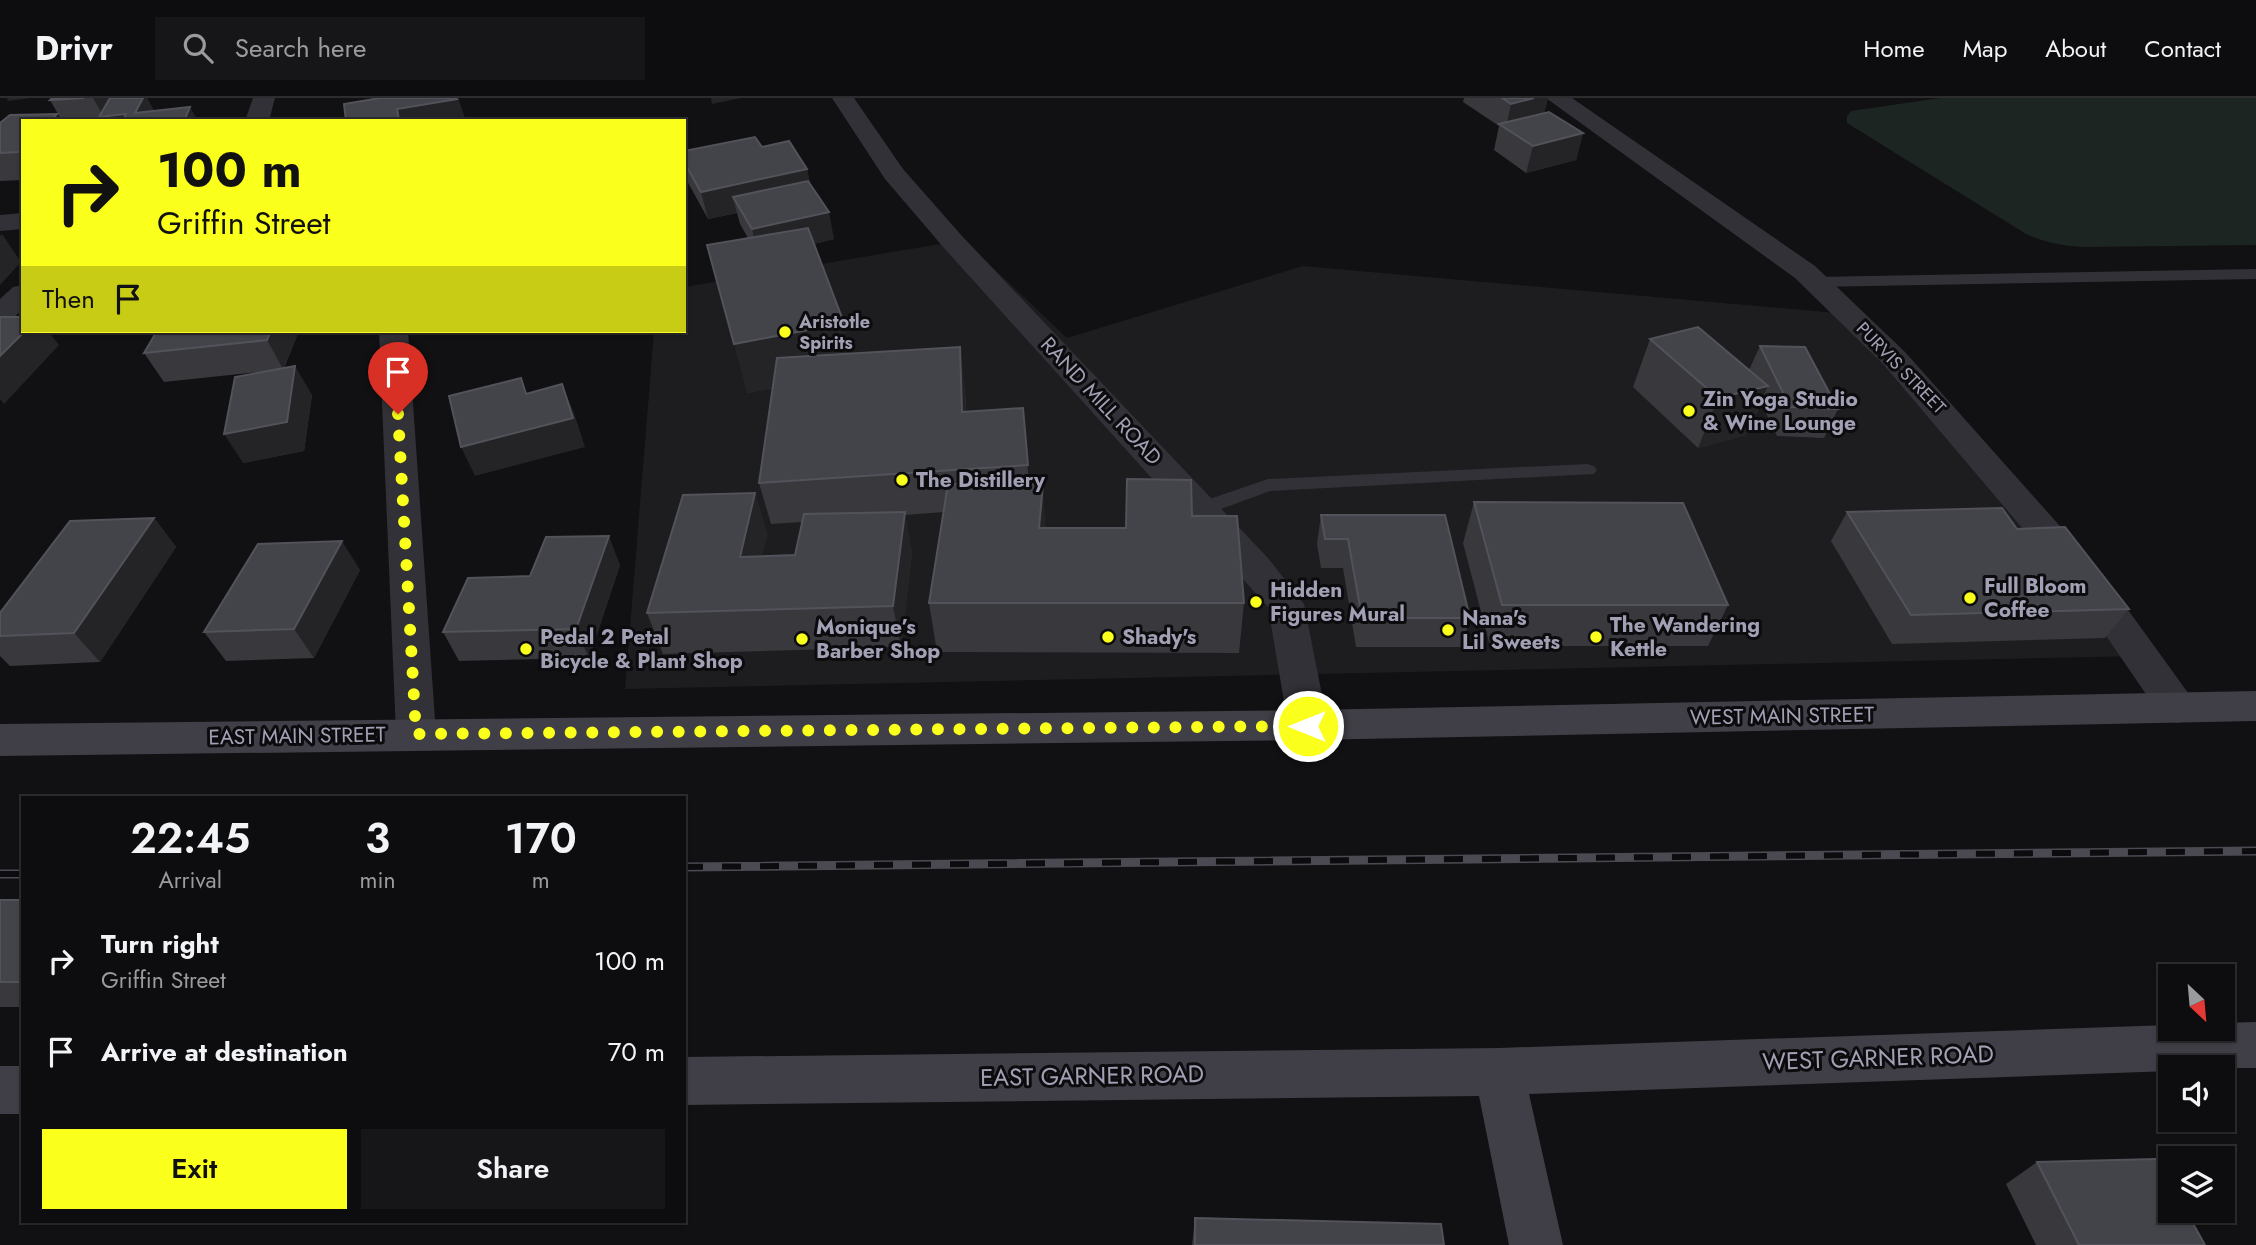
<!DOCTYPE html>
<html lang="en">
<head>
<meta charset="utf-8">
<style>
	body { margin:0; font-family:Jost,sans-serif; background:#161517; color:#f1f3f6; height:100vh; display:flex; flex-direction:column; font-size:26px; white-space:nowrap }
	* { box-sizing:border-box; margin:0 }
	p { font-size:23px; color:#9a9b9e }
	.icon { flex:none; width:38px; height:38px; fill:none; stroke:currentColor; stroke-width:2; stroke-linecap:round; stroke-linejoin:round }
	.map { position:relative; flex:1; overflow:hidden }
	.drawer { position:absolute; left:21px; top:698px; width:665px; height:427px; display:flex; flex-direction:column; background:#0d0c0e; border-radius:0px; box-shadow:0 2px 5px #0004,0 0 0 2px #2d2c2e }
	.drawer>* { flex:none }
	.banner { position:absolute; left:21px; top:21px; width:665px; height:214px; border-radius:0px; box-shadow:0 2px 5px #0004,0 0 0 2px #2d2c2e; background:#faff1b; color:#111; overflow:hidden }
	.needle { width:46px; rotate:154deg }
	.fabs { position:absolute; left:2158px; top:866px; display:grid; gap:14px }
	.fabs a { display:grid; place-items:center; width:77px; height:77px; border-radius:0px; background:#0d0c0e; box-shadow:0 2px 5px #0004,0 0 0 2px #2d2c2e; font-size:35px }
	.pin { position:absolute; display:grid; place-items:center; width:60px; height:60px; color:#fff; margin:-72px -30px; border-radius:50% 50% 50% 0; rotate:-45deg; box-shadow:0 0 7px #0007 }
	.pin .icon { rotate:45deg }
	.me { position:absolute; width:77px; margin:-38px; rotate:270deg; stroke-linejoin:round; filter:drop-shadow(0 0 5px #0008) }
	.turn { display:flex; align-items:center; gap:24px; height:147px; padding:0 21px; font-size:32px }
	.turn .icon { width:91px; height:91px; stroke-width:2.5 }
	.turn b { display:block; font-size:49px; line-height:60px }
	.then { display:flex; align-items:center; height:66px; padding:0 21px; background:#0003; gap:14px; font-size:26px }
	.eta { display:flex; justify-content:space-evenly; align-items:center; height:119px; text-align:center }
	.eta b { font-size:42px; font-weight:600; line-height:49px }
	.action { display:flex; gap:14px; margin-top:auto; padding:14px 21px }
	.action a { flex:1; height:80px; border-radius:0px; background:#faff1b; color:#111; font-size:28px; font-weight:600; line-height:80px; text-align:center }
	.action a+a { background:#161517; color:#f1f3f6 }
	ul { padding:0; list-style:none }
	li { display:flex; align-items:center; gap:21px; height:91px; padding:0 21px }
	li div { flex:1 }
	li b { display:block; font-size:26px }
	li em { font-style:normal }
	header { display:flex; align-items:center; gap:42px; box-sizing:border-box; height:98px; padding:0 35px; background:#0d0c0e; border-bottom:2px solid #2d2c2e }
	header strong { font-size:33px }
	nav { display:flex; gap:38px; margin-inline-start:auto; font-size:24px }
	.search { width:490px; height:63px; background:#161517; display:flex; align-items:center; gap:18px; box-sizing:border-box; padding:0 24px; border-radius:0px; color:#9a9b9e; font-size:26px }
	.map>svg:first-child { display:block }
	.built { fill:#1d1c1f }
	.green { fill:#1c2521 }
	.lines { fill:none; stroke-linecap:round; stroke-linejoin:round }
	.lane { fill:#323137; fill-rule:evenodd }
	.street { fill:#323137; fill-rule:evenodd }
	.secondary { fill:#403f47; fill-rule:evenodd }
	.rail-casing { stroke:#4b4a52; stroke-width:9 }
	.rail { stroke:#0c0b0d; stroke-width:6; stroke-dasharray:19; stroke-linecap:butt }
	.wall { fill:#38383d }
	.shaded-wall { fill:#242326 }
	.building { fill:#43434a; stroke:#52525a; stroke-width:2 }
	.route { stroke:#faff1b; stroke-width:12; stroke-dasharray:0 21.6 }
	.poi-dot { fill:#faff1b; stroke:#0c0b0d; stroke-width:2.5 }
	.labels { text-anchor:middle; stroke-width:6; stroke-linejoin:round; paint-order:stroke }
	.far-poi-label { font-size:18px; font-weight:bold; fill:#a1a0b4; stroke:#0c0b0d; text-anchor:start }
	.far-street-label { font-size:18px; fill:#a1a0b4; stroke:#0c0b0d }
	.poi-label { font-size:21px; font-weight:bold; fill:#a1a0b4; stroke:#0c0b0d; text-anchor:start }
	.street-label { font-size:21px; fill:#a1a0b4; stroke:#0c0b0d }
	.near-street-label { font-size:24px; fill:#a1a0b4; stroke:#0c0b0d }
</style>
</head>
<body>
<header>
<strong>Drivr</strong>
<div class="search"><svg class="icon" aria-label="search" viewBox="0 0 24 24"><circle cx="10" cy="10" r="6"/><path d="M15 15l6 6"/></svg>Search here</div>
<nav><a>Home</a><a>Map</a><a>About</a><a>Contact</a></nav>
</header>
<div class="map">
<svg width="2256" height="1147" viewBox="0 0 2256 1147">
	<rect width="100%" height="100%" fill="#111012"/>
	<!-- built -->
	<path class="built" d="M964,142l103,98 236,-72 545,48 293,342 -1516,33 29,-358h30v-44z"/>
	<!-- green -->
	<path class="green" d="M1940,0h316v147l-171,2c-22,-1 -38,-4 -59,-13l-179,-111v-7l4,-5z"/>
	<g class="lines">
		<!-- lane -->
		<g class="lane">
			<path d="M2256,171v10l-442,8 -8,-5 8,-5z"/>
			<path d="M1587,366l7,2 3,4 -3,4 -324,17 -68,25 -7,-2 -3,-5 3,-5 73,-25z"/>
		</g>
		<!-- street -->
		<g class="street">
			<path d="M253,0h22l-6,23h-24z"/>
			<path d="M832,0h22l49,71 59,67 306,322 36,46 24,121 -6,11 -14,4 -14,-4 -6,-11 -20,-118 -324,-359 -59,-69z"/>
			<path d="M1546,0h26l243,168 90,86 195,219 91,126 6,11 -6,11 -14,4 -14,-4 -89,-130 -191,-225 -88,-86z"/>
			<path d="M23,115v16l-23,2v-16z"/>
			<path d="M23,187v24l-13,12 -10,3v-25l13,-12z"/>
			<path d="M379,233h29l28,403 -6,11 -14,5 -14,-5 -6,-11z"/>
		</g>
		<!-- secondary -->
		<g class="secondary">
			<path d="M2256,593v30l-948,19 -1308,16v-32l1308,-14z"/>
			<path d="M2256,924v46h-86v3l-641,23 34,151h-54l-30,-149 -795,9v-48l815,-9 671,-23v4h52v-6z"/>
			<rect x="0" y="968" width="23" height="48"/>
		</g>
		<!-- rail casing -->
		<g class="rail-casing">
			<g id="rail">
				<path d="M684,769l1572,-16"/>
				<path d="M0,776h23"/>
			</g>
		</g>
		<!-- rail -->
		<use href="#rail" class="rail"/>
	</g>
	<!-- wall -->
	<g class="wall">
		<path d="M52,0h95l7,13 44,10h-136l-12,-21z"/>
		<path d="M1464,0h84l-4,15 39,20 -7,27 -50,13 -32,-23 5,-24 -36,-24z"/>
		<path d="M23,23v59l-23,1v-58z"/>
		<path d="M762,49l45,22 3,16 24,54 -20,5 35,110 116,33 1,25 57,-4 6,76 17,44h80l66,-12 52,87 -5,50 -302,-1 -8,-49 15,-91 -39,3 7,38 -11,94 -238,7 -16,-41 108,-120 12,41 -5,22 33,-1 7,-33 -31,2 -12,-41 14,-95 -26,5 1,-155 -8,-14 -3,-11 -29,6 -22,-40 -2,-8v-20z"/>
		<path d="M157,233h137l3,5 -13,32 28,27 -8,56 -61,12 33,-93 -112,12 -20,-29z"/>
		<path d="M1650,241l99,31 11,-24 78,63 -14,29 -47,-2 -16,-33 -15,32 -48,13 -65,-61z"/>
		<path d="M1474,404l254,103 -20,41h-218l-27,-103z"/>
		<path d="M1847,414l170,17 112,80 -24,29 -213,6 -61,-103z"/>
		<path d="M1321,417l149,103 -8,29h-106l-13,-79h-22l-4,-24z"/>
		<path d="M154,420l22,29 -76,115 -90,4 -10,-10v-43z"/>
		<path d="M620,467l-31,93 -130,3 -16,-29 87,-56z"/>
		<path d="M360,472l-46,88 -88,3 -22,-29z"/>
		<rect x="0" y="802" width="23" height="107"/>
		<path d="M2037,1064l168,83h-169l-30,-61z"/>
		<path d="M1195,1120l249,27h-252z"/>
	</g>
	<!-- shaded-wall -->
	<g class="shaded-wall">
		<path d="M7,0h24l-23,3z"/>
		<path d="M93,0h36l1,23h-29l-2,-4h5z"/>
		<path d="M143,0h4l12,22 -24,-7z"/>
		<path d="M456,0h2l8,23h-73l4,-12z"/>
		<path d="M711,0h30l-29,6z"/>
		<path d="M1534,0h14l-6,22 -36,8 5,-24z"/>
		<path d="M190,9l8,14h-14z"/>
		<path d="M57,16l4,7h-11z"/>
		<path d="M1583,35l-7,27 -50,13 7,-27z"/>
		<path d="M23,50v11l-5,-7z"/>
		<path d="M807,71l6,27 -80,1 4,16 -29,6 -7,-27z"/>
		<path d="M829,114l5,27 -75,18 -7,-28z"/>
		<path d="M2,136l19,28 -21,23v-49z"/>
		<path d="M844,225l9,49 -106,21 -13,-49z"/>
		<path d="M25,233h23l11,14 -55,59 -4,-5v-43z"/>
		<path d="M271,233h23l3,5 -14,33 -16,-29z"/>
		<path d="M960,249l5,40 2,66 -5,-41z"/>
		<path d="M295,268l17,29 -8,56 -61,12 -19,-29z"/>
		<path d="M562,286l12,29 11,34 -110,29 -14,-29z"/>
		<path d="M1768,288l-22,49 -48,13 20,-50z"/>
		<path d="M1043,386l3,50 -7,-6z"/>
		<path d="M755,395l12,41 -14,64 -13,-41z"/>
		<path d="M905,414l7,41 -11,94 -8,-41z"/>
		<path d="M154,420l22,29 -76,115 -26,-29z"/>
		<path d="M609,438l11,29 -31,93 -13,-29z"/>
		<path d="M342,443l18,29 -46,88 -20,-29z"/>
	</g>
	<!-- building -->
	<g class="building">
		<path d="M52,0h32l-34,2z"/>
		<path d="M110,0h33l-8,15 55,-6 -6,14h-61l3,-7 -27,3z"/>
		<path d="M380,0h76l1,1 -60,10 2,11 -6,1h-47l-2,-17z"/>
		<path d="M1502,0h32l-23,6z"/>
		<path d="M1549,14l34,21 -50,13 -34,-22z"/>
		<path d="M57,16l-7,7h-27v27l-5,4 -18,1v-30l10,-8z"/>
		<path d="M755,39l7,10 27,-6 18,28 -106,23 -17,-30v-11z"/>
		<path d="M808,83l21,31 -77,17 -19,-32z"/>
		<path d="M808,130l36,95 -110,21 -27,-99z"/>
		<path d="M0,219h23v14h2l-25,25z"/>
		<path d="M1698,229l70,59 -50,12 -68,-59z"/>
		<path d="M157,233h114l-4,9 -123,13z"/>
		<path d="M1760,248l45,1 33,62 -48,-2z"/>
		<path d="M960,249l2,65 61,-4 5,57 -269,18 18,-125z"/>
		<path d="M295,268l-8,56 -63,12 11,-57z"/>
		<path d="M521,280l5,16 36,-10 11,34 -112,29 -12,-51z"/>
		<path d="M1127,381l64,1 1,36h45l7,87h-315l19,-119h95l-4,44h87z"/>
		<path d="M755,395l-15,64 55,-2 9,-41 101,-2 -12,94 -246,7 36,-118z"/>
		<path d="M1474,404l209,1 45,102h-226z"/>
		<path d="M2002,410l15,21 48,-2 64,82 -218,6 -64,-103z"/>
		<path d="M1321,417h124l25,103h-108l-14,-79h-23z"/>
		<path d="M154,420l-80,115 -74,3v-23l70,-92z"/>
		<path d="M609,438l-33,93 -133,3 25,-54 62,-2 16,-39z"/>
		<path d="M342,443l-48,88 -90,3 54,-88z"/>
		<rect x="0" y="802" width="23" height="82"/>
		<path d="M2156,1061l14,25v27h16l19,34h-126l-42,-83z"/>
		<path d="M1195,1120l246,6 3,21h-249z"/>
	</g>
	<g class="lines">
		<!-- route -->
		<path class="route" d="M398,316l18,320 892,-8"/>
	</g>
	<!-- markers -->
	<g class="poi-dot">
		<circle cx="785" cy="234" r="7"/>
		<circle cx="1689" cy="313" r="7"/>
		<circle cx="902" cy="382" r="7"/>
		<circle cx="1970" cy="500" r="7"/>
		<circle cx="1256" cy="504" r="7"/>
		<circle cx="1448" cy="532" r="7"/>
		<circle cx="1108" cy="539" r="7"/>
		<circle cx="1596" cy="539" r="7"/>
		<circle cx="802" cy="541" r="7"/>
		<circle cx="526" cy="551" r="7"/>
	</g>
	<g class="labels">
		<!-- far-poi labels -->
		<g class="far-poi-label">
			<text x="799" y="230">Aristotle<tspan x="799" dy="21">Spirits</tspan></text>
		</g>
		<!-- far-street labels -->
		<g class="far-street-label">
			<text transform="translate(1901 270) rotate(46)" y="6">PURVIS STREET</text>
		</g>
		<!-- poi labels -->
		<g class="poi-label">
			<text x="1703" y="308">Zin Yoga Studio<tspan x="1703" dy="24">&amp; Wine Lounge</tspan></text>
			<text x="916" y="389">The Distillery</text>
			<text x="1984" y="495">Full Bloom<tspan x="1984" dy="24">Coffee</tspan></text>
			<text x="1270" y="499">Hidden<tspan x="1270" dy="24">Figures Mural</tspan></text>
			<text x="1462" y="527">Nana's<tspan x="1462" dy="24">Lil Sweets</tspan></text>
			<text x="1610" y="534">The Wandering<tspan x="1610" dy="24">Kettle</tspan></text>
			<text x="816" y="536">Monique’s<tspan x="816" dy="24">Barber Shop</tspan></text>
			<text x="540" y="546">Pedal 2 Petal<tspan x="540" dy="24">Bicycle &amp; Plant Shop</tspan></text>
			<text x="1122" y="546">Shady's</text>
		</g>
		<!-- street labels -->
		<g class="street-label">
			<text transform="translate(1101 303) rotate(47)" y="7">RAND MILL ROAD</text>
			<text transform="translate(1782 618) rotate(-1)" y="7">WEST MAIN STREET</text>
			<text transform="translate(297 638) rotate(-1)" y="7">EAST MAIN STREET</text>
		</g>
		<!-- near-street labels -->
		<g class="near-street-label">
			<text transform="translate(1878 960) rotate(-2)" y="8">WEST GARNER ROAD</text>
			<text transform="translate(1092 978) rotate(-1)" y="8">EAST GARNER ROAD</text>
		</g>
	</g>
</svg>
<div class="fabs">
<a><svg class="needle" viewBox="-14 -14 28 28"><path d="M0-13l5 13h-10z" fill="#e53935"/><path d="M0 13l5-13h-10z" fill="#9a9b9e"/></svg></a>
<a><svg class="icon" aria-label="sound" viewBox="0 0 24 24"><path d="M4 9h4l5-4v14l-5-4H4zM17 9q2 3 0 6"/></svg></a>
<a><svg class="icon" aria-label="layers" viewBox="0 0 24 24"><path d="M12 4l9 5-9 5-9-5zM3 14l9 5 9-5"/></svg></a>
</div>
<div class="pin" style="left:398px;top:316px;background:#d93025"><svg class="icon" aria-label="arrive" viewBox="0 0 24 24"><path d="M6 21V4h12l-3 4 3 4H6"/></svg></div>
<svg class="me" style="left:1308px;top:628px" viewBox="-20 -20 40 40"><circle r="17" fill="#faff1b" stroke="#fff" stroke-width="3"/><path d="M0-11L8 9 0 5-8 9z" fill="#fff"/></svg>
<div class="banner">
<div class="turn"><svg class="icon" aria-label="right" viewBox="0 0 24 24"><path d="M7 20v-9h11M14 6l5 5-5 5"/></svg><div><b>100 m</b>Griffin Street</div></div>
<div class="then">Then<svg class="icon" aria-label="arrive" viewBox="0 0 24 24"><path d="M6 21V4h12l-3 4 3 4H6"/></svg></div>
</div>
<section class="drawer">
<div class="eta">
<div><b>22:45</b><p>Arrival</p></div>
<div><b>3</b><p>min</p></div>
<div><b>170</b><p>m</p></div>
</div>
<ul>
<li><svg class="icon" aria-label="right" viewBox="0 0 24 24"><path d="M7 20v-9h11M14 6l5 5-5 5"/></svg><div><b>Turn right</b><p>Griffin Street</p></div><em>100 m</em></li>
<li><svg class="icon" aria-label="arrive" viewBox="0 0 24 24"><path d="M6 21V4h12l-3 4 3 4H6"/></svg><div><b>Arrive at destination</b></div><em>70 m</em></li>
</ul>
<div class="action"><a>Exit</a><a>Share</a></div>
</section>
</div>
</body>
</html>
